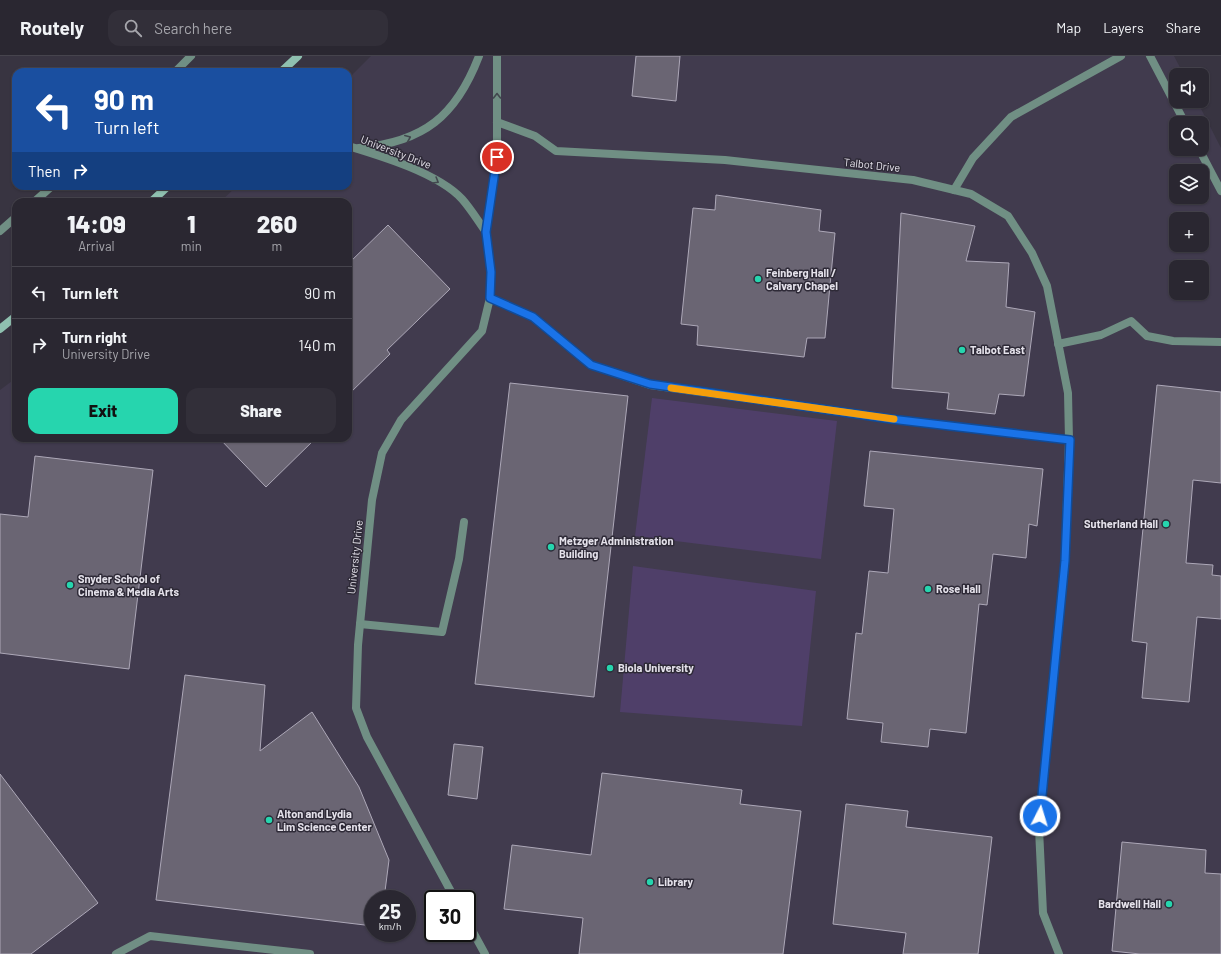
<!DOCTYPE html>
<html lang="en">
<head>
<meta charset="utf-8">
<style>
	body { margin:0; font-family:Barlow,sans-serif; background:#322f39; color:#f1f3f6; height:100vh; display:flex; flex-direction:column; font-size:15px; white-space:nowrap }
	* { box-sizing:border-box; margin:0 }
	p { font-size:13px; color:#a5a5ab }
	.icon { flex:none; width:22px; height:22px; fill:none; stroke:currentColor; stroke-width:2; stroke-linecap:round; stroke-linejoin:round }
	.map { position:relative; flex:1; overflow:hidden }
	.sheet { position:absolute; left:12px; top:142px; width:340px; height:244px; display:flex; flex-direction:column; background:#2a2731; border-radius:12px; box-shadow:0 1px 3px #0004,0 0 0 1px #46444d }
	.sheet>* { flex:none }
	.banner { position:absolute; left:12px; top:12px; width:340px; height:122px; border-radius:12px; box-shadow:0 1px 3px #0004,0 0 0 1px #46444d; background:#1a4fa0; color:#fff; overflow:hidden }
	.fabs { position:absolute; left:1169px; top:12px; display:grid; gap:8px }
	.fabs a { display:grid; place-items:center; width:40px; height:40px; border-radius:8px; background:#2a2731; box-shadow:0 1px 3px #0004,0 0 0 1px #46444d; font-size:20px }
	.speed { position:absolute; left:364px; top:834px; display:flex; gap:8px; font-size:20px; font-weight:700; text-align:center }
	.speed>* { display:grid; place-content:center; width:52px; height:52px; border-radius:50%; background:#2a2731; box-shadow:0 1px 3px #0004,0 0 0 1px #46444d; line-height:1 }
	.speed small { font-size:10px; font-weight:400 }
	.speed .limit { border:2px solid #111; border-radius:6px; background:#fff; color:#111 }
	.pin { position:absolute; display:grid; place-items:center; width:34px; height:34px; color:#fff; margin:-17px; border:2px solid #fff; border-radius:50%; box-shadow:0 1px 4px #0007 }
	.me { position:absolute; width:44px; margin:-22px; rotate:5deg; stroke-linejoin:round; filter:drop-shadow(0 0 3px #0008) }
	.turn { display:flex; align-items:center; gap:14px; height:84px; padding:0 16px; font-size:18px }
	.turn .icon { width:52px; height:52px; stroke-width:2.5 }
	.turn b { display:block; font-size:28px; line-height:34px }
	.then { display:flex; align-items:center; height:38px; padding:0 16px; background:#0003; gap:8px; font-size:15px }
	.eta { display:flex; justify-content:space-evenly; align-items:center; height:68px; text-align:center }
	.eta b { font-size:24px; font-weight:800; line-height:28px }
	.primary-button { display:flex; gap:8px; margin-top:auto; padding:8px 16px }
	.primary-button a { flex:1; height:46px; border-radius:12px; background:#26d5ae; color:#111; font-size:16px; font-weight:800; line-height:46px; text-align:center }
	.primary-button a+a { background:#322f39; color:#f1f3f6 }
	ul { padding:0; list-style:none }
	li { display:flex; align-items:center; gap:12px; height:52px; padding:0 16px; border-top:1px solid #46444d }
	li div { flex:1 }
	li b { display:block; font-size:15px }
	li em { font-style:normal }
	header { display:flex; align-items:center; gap:24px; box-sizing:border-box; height:56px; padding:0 20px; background:#2a2731; border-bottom:1px solid #46444d }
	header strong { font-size:19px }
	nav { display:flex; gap:22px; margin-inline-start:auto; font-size:14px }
	.search { width:280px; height:36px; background:#322f39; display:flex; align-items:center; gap:10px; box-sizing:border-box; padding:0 14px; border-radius:12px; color:#a5a5ab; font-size:15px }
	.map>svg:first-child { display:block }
	.built { fill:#413b4e; fill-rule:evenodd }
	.green { fill:#4f3f69 }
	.building { fill:#6a6573; stroke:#ada8b8 }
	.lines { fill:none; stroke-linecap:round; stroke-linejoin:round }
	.lane { stroke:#708f84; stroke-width:8 }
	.street { stroke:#708f84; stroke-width:8 }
	.secondary { stroke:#8fc0b0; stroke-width:8 }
	.oneway { stroke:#42484e }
	.route-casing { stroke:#114b97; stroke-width:10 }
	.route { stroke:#1a73e8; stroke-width:7 }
	.slow { stroke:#f59e0b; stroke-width:7 }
	.poi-dot { fill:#26d5ae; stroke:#2e2a37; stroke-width:1.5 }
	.labels { text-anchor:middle; stroke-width:3; stroke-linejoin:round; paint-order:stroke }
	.street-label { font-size:11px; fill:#e5e2eb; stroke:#2e2a37 }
	.poi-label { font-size:11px; font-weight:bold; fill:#e5e2eb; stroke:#2e2a37; text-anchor:start }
</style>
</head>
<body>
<header>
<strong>Routely</strong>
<div class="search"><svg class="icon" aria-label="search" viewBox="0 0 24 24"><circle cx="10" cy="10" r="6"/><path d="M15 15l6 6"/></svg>Search here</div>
<nav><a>Map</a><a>Layers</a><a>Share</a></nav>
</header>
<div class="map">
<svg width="1221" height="898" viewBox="0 0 1221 898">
	<rect width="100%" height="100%" fill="#383441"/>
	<!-- built -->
	<path class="built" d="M371,0h803l10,19h-8v26h21l24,47v806h-1221v-564l16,-12v60h332v-236h-128l17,-16h111v-107zM1176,67h26v26h-26zM1176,115h26v26h-26zM1176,163h26v26h-26zM1176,211h26v26h-26zM373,843h34v34h-34zM433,843h34v34h-34z"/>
	<!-- green -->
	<g class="green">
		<path d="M652,342l185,23 -16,138 -186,-23z"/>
		<path d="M633,510l183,25 -14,135 -182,-14z"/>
	</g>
	<!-- building -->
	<g class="building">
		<path d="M636,0h44l-4,45 -44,-5z"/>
		<path d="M716,139l105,15 -2,21 16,2 -10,105h-18l-3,19 -107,-12 1,-19 -17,-2 12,-116 22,2z"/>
		<path d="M901,157l74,13 -9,35 43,2 -3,44 29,5 -11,84 -25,-2 -4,20 -48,-5 2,-16 -57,-5z"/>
		<path d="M388,169l62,64 -63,61 3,4 -42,41v-131z"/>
		<path d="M510,327l118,13 -34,301 -119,-13z"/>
		<path d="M1157,329l64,7v91l-28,-3 -7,83 27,2 -1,10 9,1v43l-24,-2 -8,85 -47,-4 5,-55 -15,-2z"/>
		<path d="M219,382h97l-50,49z"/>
		<path d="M870,395l173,18 -6,57 -8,-2 -3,34 -33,-4 -6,51 -8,-1 -13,129 -36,-4 -2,18 -47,-5 2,-19 -36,-4 9,-86 6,1 7,-63 19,2 6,-64 -30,-3z"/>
		<path d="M35,400l118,14 -24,199 -129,-16v-139l28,3z"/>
		<path d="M185,619l80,10 -5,66 52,-39 47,75 30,73 -5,39h-11v27l-217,-26z"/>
		<path d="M454,688l29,3 -6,52 -29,-4z"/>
		<path d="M602,717l140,17 -2,14 61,7 -18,143h-204l4,-36 -79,-9 8,-64 79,10z"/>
		<path d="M0,718l98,129 -67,51h-31z"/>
		<path d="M846,748l62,7 -2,16 86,10 -14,117h-75l3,-21 -73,-9z"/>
		<path d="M1122,786l84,8 -1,23 16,1v80h-81l-28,-3z"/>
	</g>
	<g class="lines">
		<!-- lane -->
		<g class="lane">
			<path d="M1150,0l35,67"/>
			<path d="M1199,93l22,42"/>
			<path d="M954,134l19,-32 38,-41 110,-61"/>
			<path d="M490,242l43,19 58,48 59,20 241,34 178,21 -1,-47 -21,-107 -15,-33 -24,-37 -37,-22 -58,-14 -188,-20 -169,-9 -21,-15 -38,-14"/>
			<path d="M1058,288l43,-9 30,-14 16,15 26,5 48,1"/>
			<path d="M360,568l82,8 17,-73 5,-37"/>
			<path d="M116,898l34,-18 160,18"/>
		</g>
		<!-- street -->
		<g class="street">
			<path d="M175,16l16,-16"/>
			<path d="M348,90c33,10 90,27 114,53 9,10 16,22 24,33"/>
			<path d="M359,92c65,-6 97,-32 120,-92"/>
			<path d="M34,146l18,-16"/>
			<path d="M0,175l16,-14"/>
			<path d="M455,843l-88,-162 -11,-29 2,-63 14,-145 10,-47 19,-33 81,-89 8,-33 1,-26 -5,-40 11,-75v-101"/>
			<path d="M467,865l18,33"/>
			<path d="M1059,898l-16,-41 -4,-84 26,-268 4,-121"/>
		</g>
		<!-- secondary -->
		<g class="secondary">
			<path d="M281,16l17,-16"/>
			<path d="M151,146l17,-16"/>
			<path d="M0,273l16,-13"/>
		</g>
	</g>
	<!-- one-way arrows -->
	<defs><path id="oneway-chevron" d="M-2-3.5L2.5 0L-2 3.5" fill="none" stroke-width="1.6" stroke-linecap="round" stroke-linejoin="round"/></defs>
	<g class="oneway">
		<use href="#oneway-chevron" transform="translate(497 40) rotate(-90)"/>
		<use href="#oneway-chevron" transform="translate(408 82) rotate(-23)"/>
		<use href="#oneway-chevron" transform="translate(436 125) rotate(31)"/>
	</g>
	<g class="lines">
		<!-- route casing -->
		<g class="route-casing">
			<path id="route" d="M497,101l-11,75 5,40 -1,26 43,19 58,48 59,19 241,35 179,21 -5,121 -25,255"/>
		</g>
		<!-- route -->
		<use href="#route" class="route"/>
		<!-- slow -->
		<path class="slow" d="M671,332l223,31"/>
	</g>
	<!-- markers -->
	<g class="poi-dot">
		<circle cx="758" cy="223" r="4"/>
		<circle cx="962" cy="294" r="4"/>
		<circle cx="1166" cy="468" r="4"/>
		<circle cx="551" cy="491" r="4"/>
		<circle cx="70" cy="529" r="4"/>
		<circle cx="928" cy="533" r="4"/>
		<circle cx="610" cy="612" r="4"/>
		<circle cx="269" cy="764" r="4"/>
		<circle cx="650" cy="826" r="4"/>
		<circle cx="1169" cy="848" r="4"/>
	</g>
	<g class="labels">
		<!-- street labels -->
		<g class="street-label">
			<text transform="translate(396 96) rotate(21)" y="4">University Drive</text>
			<text transform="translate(872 109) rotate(6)" y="4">Talbot Drive</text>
			<text transform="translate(355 501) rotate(-84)" y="4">University Drive</text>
		</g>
		<!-- poi labels -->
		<g class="poi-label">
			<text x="766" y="221">Feinberg Hall /<tspan x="766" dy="13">Calvary Chapel</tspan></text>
			<text x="970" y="298">Talbot East</text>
			<text x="1158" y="472" text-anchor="end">Sutherland Hall</text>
			<text x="559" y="489">Metzger Administration<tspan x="559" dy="13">Building</tspan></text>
			<text x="78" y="527">Snyder School of<tspan x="78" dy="13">Cinema &amp; Media Arts</tspan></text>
			<text x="936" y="537">Rose Hall</text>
			<text x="618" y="616">Biola University</text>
			<text x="277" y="762">Alton and Lydia<tspan x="277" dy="13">Lim Science Center</tspan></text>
			<text x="658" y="830">Library</text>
			<text x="1161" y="852" text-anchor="end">Bardwell Hall</text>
		</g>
	</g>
</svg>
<div class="fabs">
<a><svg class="icon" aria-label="sound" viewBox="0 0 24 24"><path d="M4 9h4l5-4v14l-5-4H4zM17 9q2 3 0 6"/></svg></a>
<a><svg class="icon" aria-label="search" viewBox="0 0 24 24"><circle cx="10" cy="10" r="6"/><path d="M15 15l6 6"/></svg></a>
<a><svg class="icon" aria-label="layers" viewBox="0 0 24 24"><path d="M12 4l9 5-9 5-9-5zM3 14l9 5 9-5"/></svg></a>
<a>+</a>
<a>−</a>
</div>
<div class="speed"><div>25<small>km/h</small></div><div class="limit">30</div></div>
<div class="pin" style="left:497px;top:101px;background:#d93025"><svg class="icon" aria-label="arrive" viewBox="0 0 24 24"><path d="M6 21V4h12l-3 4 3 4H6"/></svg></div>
<svg class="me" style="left:1040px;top:760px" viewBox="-20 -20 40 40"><circle r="17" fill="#1a73e8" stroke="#fff" stroke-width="3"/><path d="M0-11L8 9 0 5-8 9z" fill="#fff"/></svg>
<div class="banner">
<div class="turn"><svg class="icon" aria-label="left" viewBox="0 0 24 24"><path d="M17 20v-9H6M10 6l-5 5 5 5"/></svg><div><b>90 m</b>Turn left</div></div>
<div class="then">Then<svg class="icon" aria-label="right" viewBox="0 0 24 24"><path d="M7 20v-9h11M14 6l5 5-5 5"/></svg></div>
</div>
<section class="sheet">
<div class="eta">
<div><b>14:09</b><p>Arrival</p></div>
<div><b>1</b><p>min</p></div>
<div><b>260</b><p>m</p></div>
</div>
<ul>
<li><svg class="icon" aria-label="left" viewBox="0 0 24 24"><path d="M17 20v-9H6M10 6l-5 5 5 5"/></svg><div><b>Turn left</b></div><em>90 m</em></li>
<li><svg class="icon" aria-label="right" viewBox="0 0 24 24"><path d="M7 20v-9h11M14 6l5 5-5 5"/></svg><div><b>Turn right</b><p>University Drive</p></div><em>140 m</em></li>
</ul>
<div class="primary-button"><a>Exit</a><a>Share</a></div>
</section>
</div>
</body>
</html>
